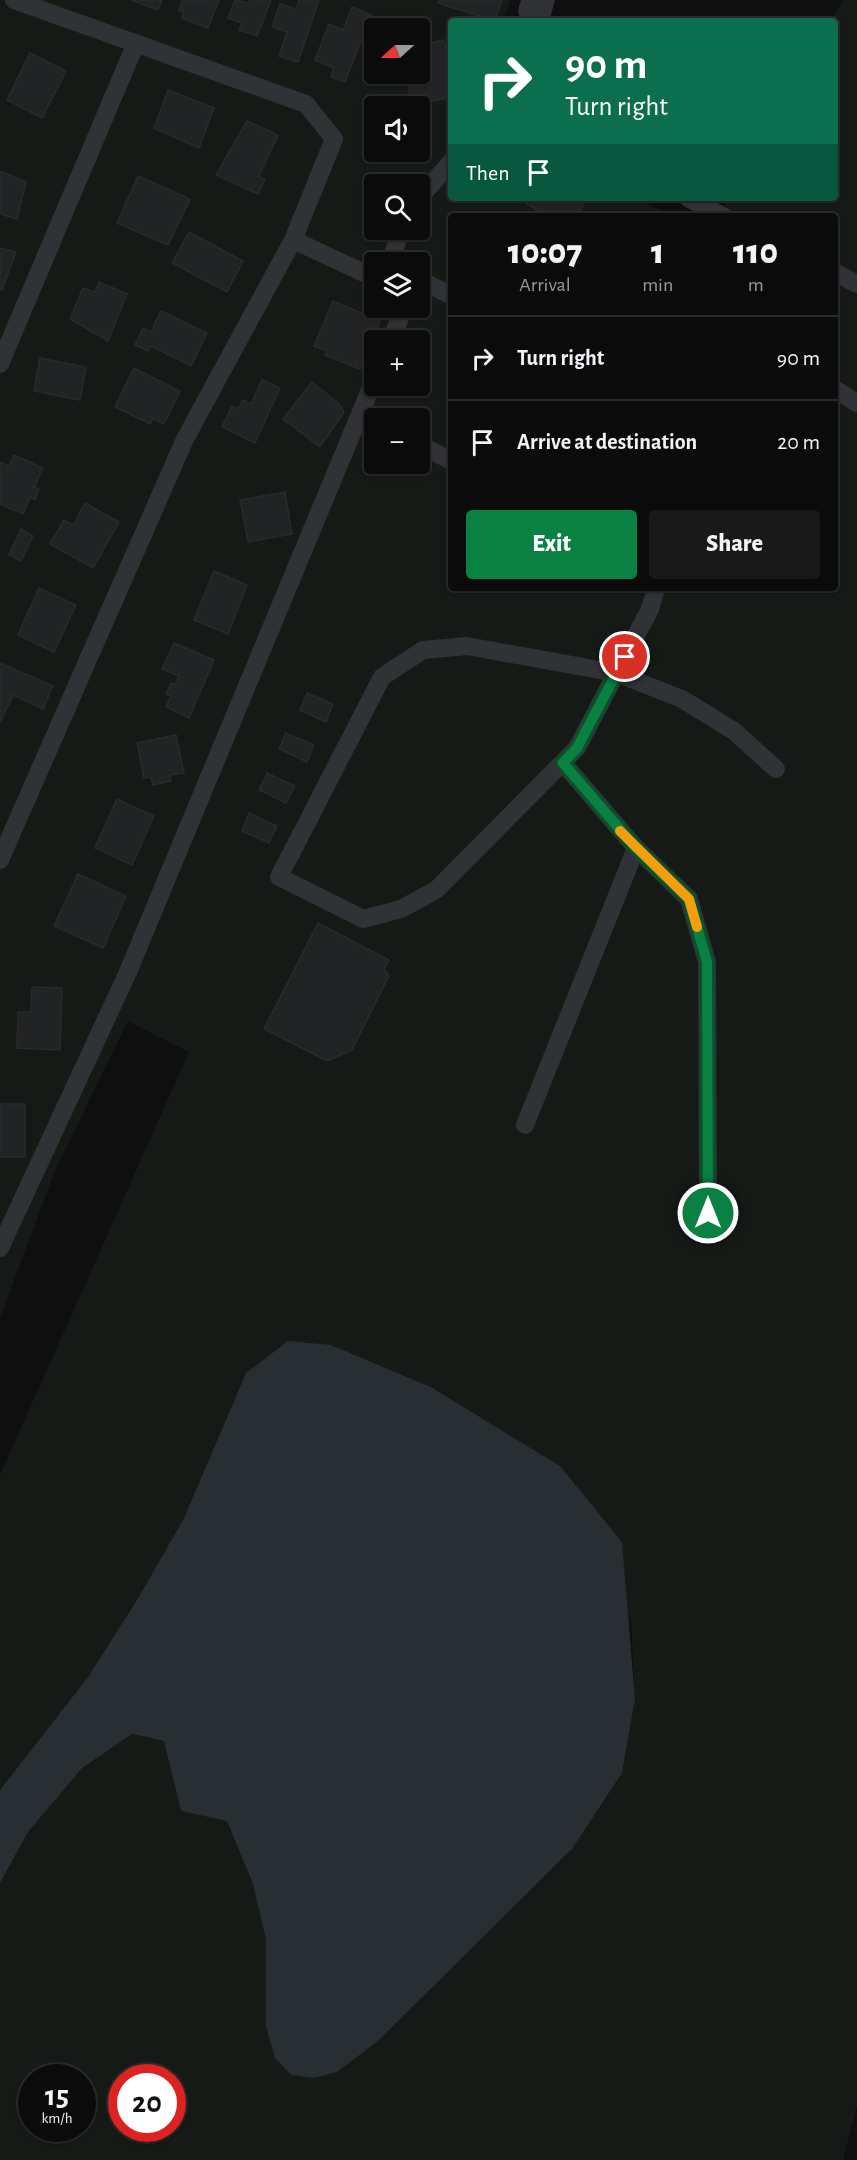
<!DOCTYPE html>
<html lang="en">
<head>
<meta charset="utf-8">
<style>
	body { margin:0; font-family:"Alegreya Sans",sans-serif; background:#19191a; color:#f1f3f6; height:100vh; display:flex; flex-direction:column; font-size:22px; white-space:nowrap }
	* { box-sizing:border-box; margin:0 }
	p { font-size:20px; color:#9a9b9d }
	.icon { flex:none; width:33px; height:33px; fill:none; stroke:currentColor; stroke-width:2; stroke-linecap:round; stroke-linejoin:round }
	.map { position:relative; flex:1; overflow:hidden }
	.side { position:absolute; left:448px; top:213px; width:390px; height:378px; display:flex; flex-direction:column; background:#0b0b0c; border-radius:6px; box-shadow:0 2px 4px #0004,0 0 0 2px #2b2b2d }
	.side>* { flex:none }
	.guide { position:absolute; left:448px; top:18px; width:390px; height:183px; border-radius:6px; box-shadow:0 2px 4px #0004,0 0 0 2px #2b2b2d; background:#0b6e4f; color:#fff; overflow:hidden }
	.needle { width:39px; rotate:249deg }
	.tools { position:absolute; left:364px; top:18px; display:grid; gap:12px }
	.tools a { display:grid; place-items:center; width:66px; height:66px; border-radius:6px; background:#0b0b0c; box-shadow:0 2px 4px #0004,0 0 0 2px #2b2b2d; font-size:30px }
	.speed { position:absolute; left:18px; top:2064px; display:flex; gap:12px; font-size:30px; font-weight:700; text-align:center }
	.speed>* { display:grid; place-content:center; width:78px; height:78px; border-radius:50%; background:#0b0b0c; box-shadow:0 2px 4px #0004,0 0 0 2px #2b2b2d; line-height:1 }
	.speed small { font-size:15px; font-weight:400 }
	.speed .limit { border:9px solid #d22; background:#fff; color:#111 }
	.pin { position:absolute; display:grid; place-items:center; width:51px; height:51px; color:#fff; margin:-26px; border:3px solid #fff; border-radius:50%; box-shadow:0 2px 6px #0007 }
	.me { position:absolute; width:66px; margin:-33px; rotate:0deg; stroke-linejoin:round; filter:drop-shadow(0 0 4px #0008) }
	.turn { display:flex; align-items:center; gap:21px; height:126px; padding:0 18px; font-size:27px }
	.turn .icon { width:78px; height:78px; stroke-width:2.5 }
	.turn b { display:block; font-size:42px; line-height:51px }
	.then { display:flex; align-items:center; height:57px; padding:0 18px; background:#0003; gap:12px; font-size:22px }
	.eta { display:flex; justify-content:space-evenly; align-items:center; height:102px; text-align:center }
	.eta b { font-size:36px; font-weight:800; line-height:42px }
	.button { display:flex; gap:12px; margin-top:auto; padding:12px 18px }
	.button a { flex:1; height:69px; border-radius:6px; background:#0b8043; color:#fff; font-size:24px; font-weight:800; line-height:69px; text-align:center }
	.button a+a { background:#19191a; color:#f1f3f6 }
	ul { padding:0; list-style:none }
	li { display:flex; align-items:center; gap:18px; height:84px; padding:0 18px; border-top:2px solid #2b2b2d }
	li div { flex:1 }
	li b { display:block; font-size:22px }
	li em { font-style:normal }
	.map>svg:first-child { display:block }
	.green { fill:#161a16; fill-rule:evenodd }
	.water { fill:#272f32 }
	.building { fill:#222324; stroke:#292a2c; stroke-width:1.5 }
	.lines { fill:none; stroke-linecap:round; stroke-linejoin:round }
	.lane { stroke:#313235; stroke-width:18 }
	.street { stroke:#313235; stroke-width:33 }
	.route-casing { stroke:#07532c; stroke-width:15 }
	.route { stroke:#0b8043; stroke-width:10 }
	.slow { stroke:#f59e0b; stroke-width:10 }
</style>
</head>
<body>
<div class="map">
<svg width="857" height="2160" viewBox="0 0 857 2160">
	<rect width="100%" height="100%" fill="#0f0f10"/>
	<!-- green -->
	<path class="green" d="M0,0h511l-8,21h-51v177h186l31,18h-217v372h384v-372h-107l-7,-18h114v-177h-6l13,-21h14v2106l-14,54h-843v-277l28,-51 54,-65 50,-33 32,7 17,70 47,10 25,63 13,56v86l112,15 194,-192 50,-76 13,-74 -4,-78 -71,-155 -129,-79 -100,-42 -85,28 -62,145 -47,82 -49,77 -88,113v-315l189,-423 -61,-31 -72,147 -56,150zM375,28h45v46h-45zM375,106h45v46h-45zM375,184h45v46h-45zM375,262h45v46h-45zM375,340h45v46h-45zM375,418h45v46h-45zM32,2078h50v50h-50zM122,2078h50v50h-50z"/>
	<!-- water -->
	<path class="water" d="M288,1341l43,4 100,42 129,79 62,76 13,157 -13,74 -50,76 -194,192 -41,31 -22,6 -24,-3 -16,-17 -9,-32v-86l-13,-56 -26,-63 -46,-10 -17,-70 -32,-7 -50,34 -54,64 -28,51v-93l88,-113 49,-77 47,-82 62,-145z"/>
	<!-- building -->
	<g class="building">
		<path d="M131,0h31l-4,10z"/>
		<path d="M183,0h36l-11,28 -26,-10 2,-5 -5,-3z"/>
		<path d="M235,0l14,3 1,-3h21l-14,36 -18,-6 3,-7 -14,-5z"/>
		<path d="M299,0h20l-21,62 -19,-6 8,-24 -15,-5 8,-23 16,5z"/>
		<path d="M439,0h63l-7,21 -57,-18z"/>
		<path d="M352,7l19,8 -26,67 -14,-5 3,-9 -19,-8 14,-36 14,6z"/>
		<path d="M444,40l8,37v20l-40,8 -6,-31h14v-29z"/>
		<path d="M30,53l36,18 -24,47 -35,-18z"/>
		<path d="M168,90l46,18 -15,40 -45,-20z"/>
		<path d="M247,121l31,14 -19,41 6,4 -7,14 -42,-19z"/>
		<path d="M0,171l26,11 -9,37 -17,-5z"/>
		<path d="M138,176l52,23 -22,46 -51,-22z"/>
		<path d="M531,198h56l-10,18h-28l-22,-12z"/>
		<path d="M189,232l54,29 -16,31 -55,-29z"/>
		<path d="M0,248l16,4 -14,38 -2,-1z"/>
		<path d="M99,282l28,12 -19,47 -38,-22 13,-31 12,4z"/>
		<path d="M333,301l47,20 -20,48 -35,-14 2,-4 -13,-5z"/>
		<path d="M161,311l46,22 -16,33 -40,-20 -3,5 -13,-6 8,-17 8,4z"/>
		<path d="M40,358l46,9 -6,33 -46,-9z"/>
		<path d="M134,368l46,23 -16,33 -11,-5 -3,5 -35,-17z"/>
		<path d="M262,380l18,8 -25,55 -33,-16 10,-21 6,3 5,-9 8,4z"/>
		<path d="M312,382l26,21 6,9 -24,35 -37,-28z"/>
		<path d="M14,455l29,13 -9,19 5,2 -4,11 -5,-3 -7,17 -23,-10v-42l9,4z"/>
		<path d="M285,492l7,42 -44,8 -8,-42z"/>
		<path d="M85,503l34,19 -26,46 -43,-24 14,-24 9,5z"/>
		<path d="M21,529l12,7 -12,25 -12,-6z"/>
		<path d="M214,571l33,14 -19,49 -34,-14z"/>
		<path d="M39,588l37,17 -22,47 -36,-17z"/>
		<path d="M174,643l40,17 -25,58 -23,-11 5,-11 -5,-2 5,-11 4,2 4,-9 -17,-7z"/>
		<path d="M0,663l53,23 -10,23 -30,-14 -13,28z"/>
		<path d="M307,693l26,11 -7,18 -26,-12z"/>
		<path d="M286,733l28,12 -7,17 -28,-13z"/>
		<path d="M176,735l8,38 -14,2 1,6 -18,4 -2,-8 -7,1 -7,-35z"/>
		<path d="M267,773l28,13 -9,17 -27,-13z"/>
		<path d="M117,799l37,17 -22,49 -37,-17z"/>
		<path d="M249,813l28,13 -8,17 -27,-12z"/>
		<path d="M78,874l48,22 -23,52 -49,-22z"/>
		<path d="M318,923l71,37 -5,9 5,7 -37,74 -25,11 -63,-32z"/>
		<path d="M32,987l30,1 -2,62 -43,-2 1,-36h13z"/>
		<rect x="0" y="1104" width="25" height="53"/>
	</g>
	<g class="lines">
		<!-- lane -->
		<g class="lane">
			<path d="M14,0l292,104 28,35 -41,101"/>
			<path d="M420,197l32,-36"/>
			<path d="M688,198l35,18"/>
			<path d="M398,262l-6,-5 9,-27"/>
			<path d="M836,273l21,11"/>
			<path d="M420,280l32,16"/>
			<path d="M391,340l13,-32"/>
			<path d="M0,364l136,-321"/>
			<path d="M836,390l21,13"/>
			<path d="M420,445l32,16"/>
			<path d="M656,588l-6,21 -73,139 -141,142 -35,19 -38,10 -84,-42 103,-200 41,-27 44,-4 149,27 66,26 52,32 42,38"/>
			<path d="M563,763l73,85 53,51 18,63 1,251"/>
			<path d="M0,860l185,-421 108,-199 82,38"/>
			<path d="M525,1125l111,-277"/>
			<path d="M0,1248l128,-276 247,-594"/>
		</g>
		<!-- street -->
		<path class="street" d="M535,11l3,-11"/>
	</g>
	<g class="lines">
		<!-- route casing -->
		<g class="route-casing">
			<path id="route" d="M625,657l-48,91 -14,15 73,85 53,51 18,63 1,251"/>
		</g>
		<!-- route -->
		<use href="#route" class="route"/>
		<!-- slow -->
		<path class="slow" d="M620,831l69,68 8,28"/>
	</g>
</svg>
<div class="tools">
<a><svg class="needle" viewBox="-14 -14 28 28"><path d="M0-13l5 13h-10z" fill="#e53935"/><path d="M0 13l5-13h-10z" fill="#9a9b9d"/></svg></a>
<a><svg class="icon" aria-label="sound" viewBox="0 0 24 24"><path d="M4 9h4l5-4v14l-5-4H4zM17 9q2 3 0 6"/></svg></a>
<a><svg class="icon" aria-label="search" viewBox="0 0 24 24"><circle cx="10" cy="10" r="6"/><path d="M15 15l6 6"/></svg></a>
<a><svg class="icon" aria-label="layers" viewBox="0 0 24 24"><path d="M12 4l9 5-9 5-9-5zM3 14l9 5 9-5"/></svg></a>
<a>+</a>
<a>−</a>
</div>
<div class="speed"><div>15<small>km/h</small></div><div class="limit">20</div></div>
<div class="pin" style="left:625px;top:657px;background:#d93025"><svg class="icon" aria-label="arrive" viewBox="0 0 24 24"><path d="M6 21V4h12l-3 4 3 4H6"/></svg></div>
<svg class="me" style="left:708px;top:1213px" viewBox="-20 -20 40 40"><circle r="17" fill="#0b8043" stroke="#fff" stroke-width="3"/><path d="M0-11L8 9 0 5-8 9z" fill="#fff"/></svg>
<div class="guide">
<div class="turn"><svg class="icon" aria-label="right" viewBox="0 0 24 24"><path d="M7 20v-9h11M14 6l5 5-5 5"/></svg><div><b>90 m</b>Turn right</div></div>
<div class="then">Then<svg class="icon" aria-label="arrive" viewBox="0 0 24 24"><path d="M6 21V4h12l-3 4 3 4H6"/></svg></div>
</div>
<section class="side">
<div class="eta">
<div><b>10:07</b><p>Arrival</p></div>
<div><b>1</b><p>min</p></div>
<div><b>110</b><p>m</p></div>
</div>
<ul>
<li><svg class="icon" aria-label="right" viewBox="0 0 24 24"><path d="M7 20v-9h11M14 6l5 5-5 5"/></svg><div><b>Turn right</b></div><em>90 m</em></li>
<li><svg class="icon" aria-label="arrive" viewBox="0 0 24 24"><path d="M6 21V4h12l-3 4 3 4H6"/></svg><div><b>Arrive at destination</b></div><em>20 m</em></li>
</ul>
<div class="button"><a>Exit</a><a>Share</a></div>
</section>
</div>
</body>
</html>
